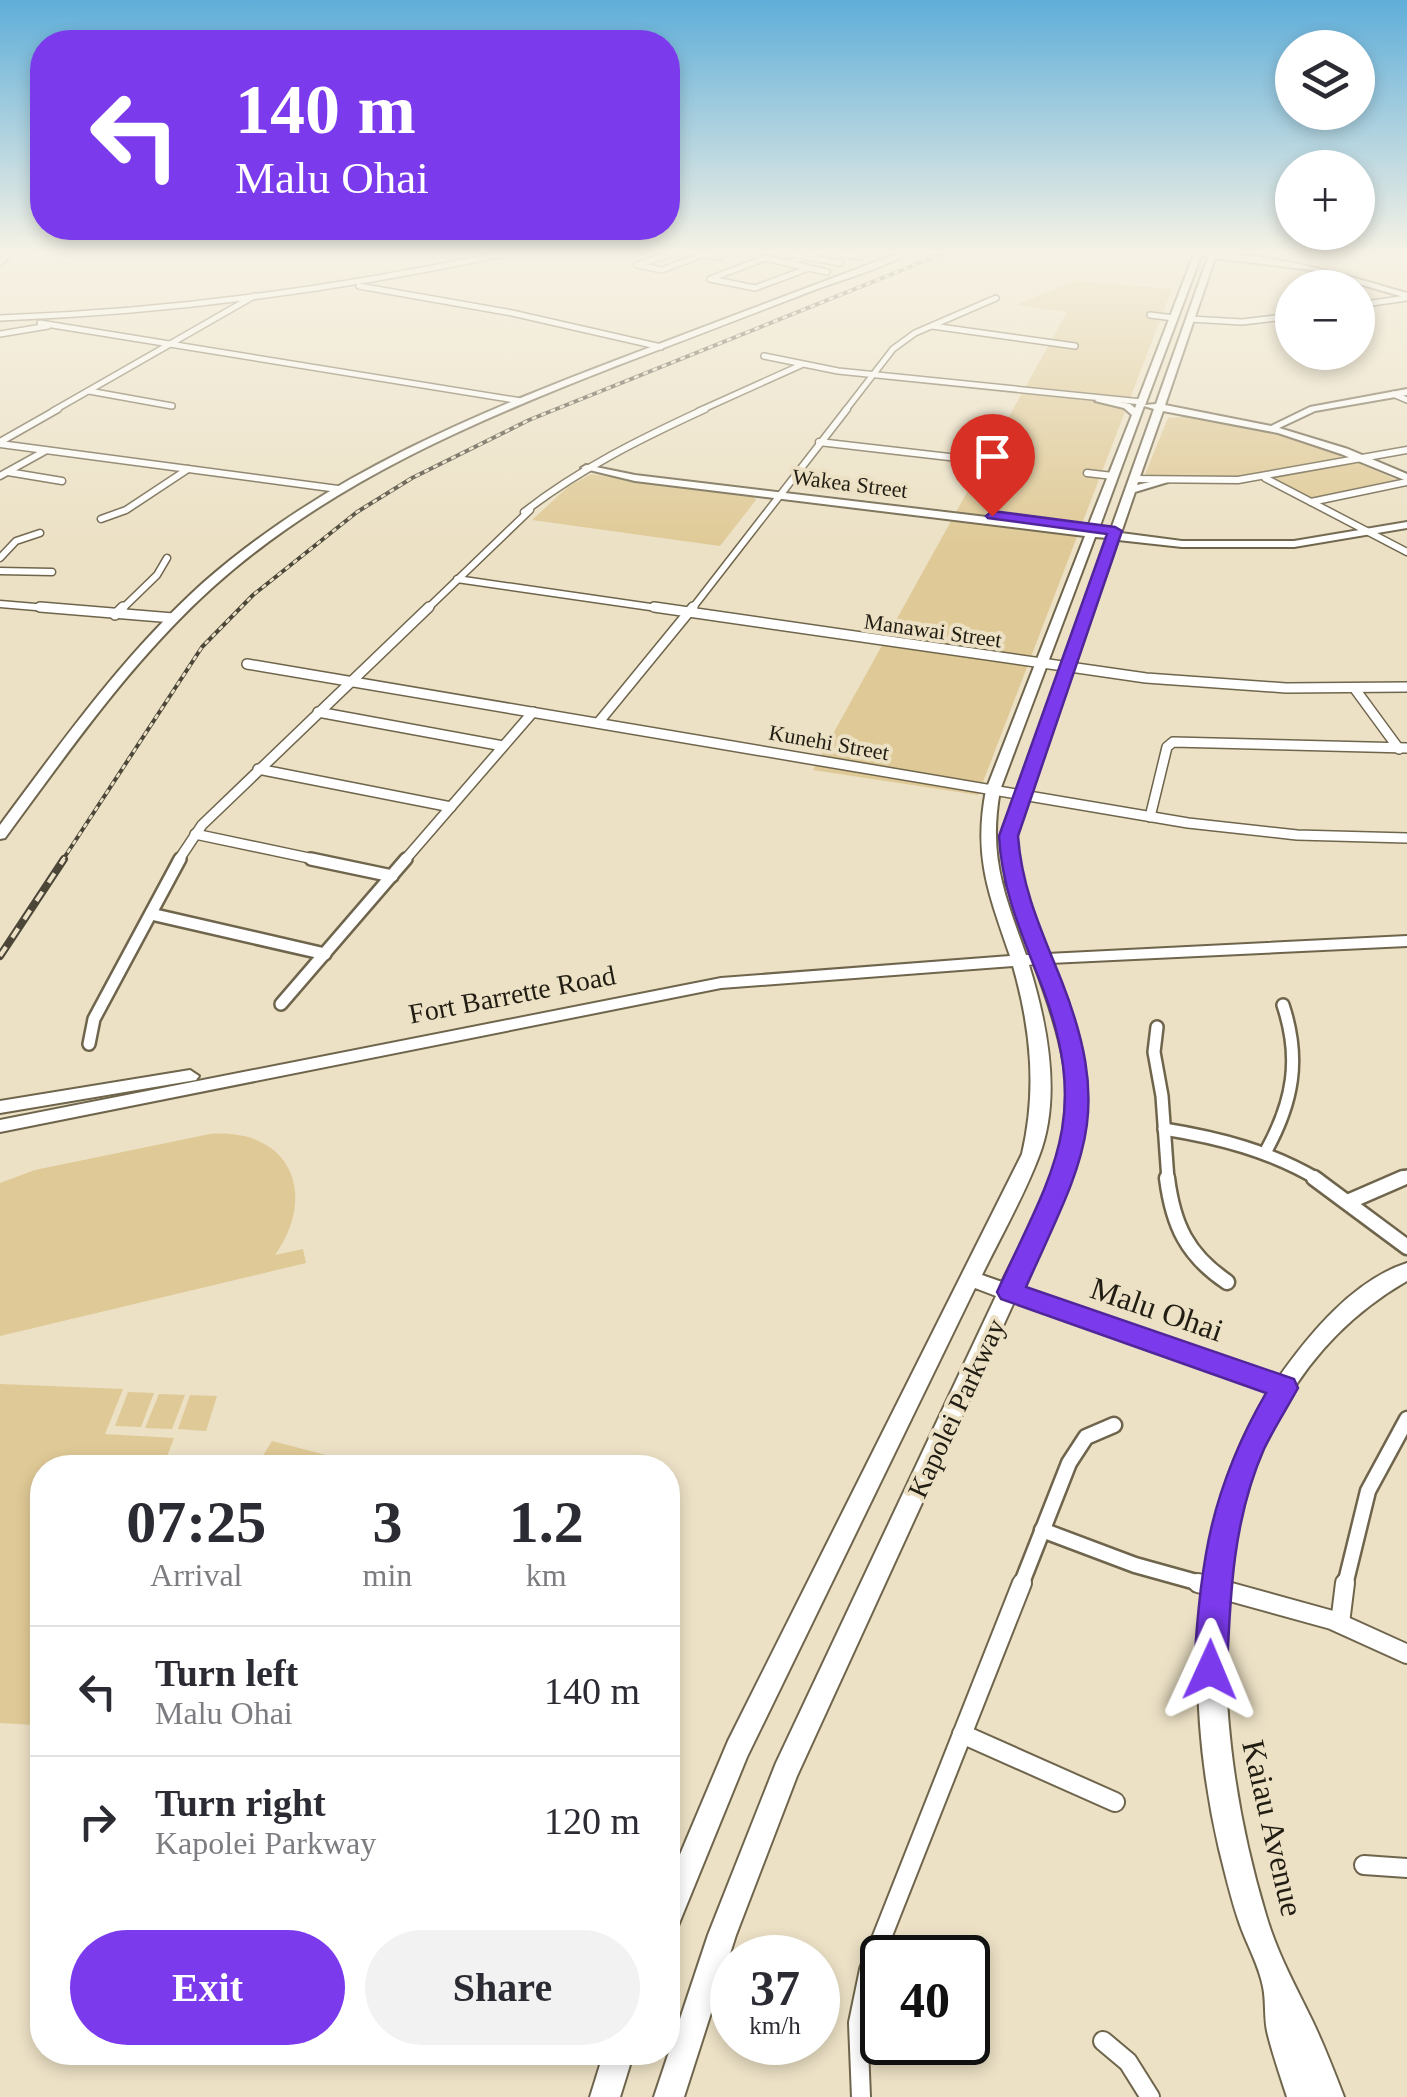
<!DOCTYPE html>
<html lang="en">
<head>
<meta charset="utf-8">
<style>
	body { margin:0; font-family:"Times New Roman",serif; background:#f2f2f3; color:#2b2b33; height:100vh; display:flex; flex-direction:column; font-size:38px; white-space:nowrap }
	* { box-sizing:border-box; margin:0 }
	p { font-size:32px; color:#7c7c81 }
	.icon { flex:none; width:55px; height:55px; fill:none; stroke:currentColor; stroke-width:2; stroke-linecap:round; stroke-linejoin:round }
	.map { position:relative; flex:1; overflow:hidden }
	.drawer { position:absolute; left:30px; top:1455px; width:650px; height:610px; display:flex; flex-direction:column; background:#fff; border-radius:40px; box-shadow:0 5px 15px #0003 }
	.drawer>* { flex:none }
	.guide { position:absolute; left:30px; top:30px; width:650px; height:210px; border-radius:40px; box-shadow:0 5px 15px #0003; background:#7c3aed; color:#fff; overflow:hidden }
	.buttons { position:absolute; left:1275px; top:30px; display:grid; gap:20px }
	.buttons a { display:grid; place-items:center; width:100px; height:100px; border-radius:50%; background:#fff; box-shadow:0 5px 15px #0003; font-size:50px }
	.speed { position:absolute; left:710px; top:1935px; display:flex; gap:20px; font-size:50px; font-weight:700; text-align:center }
	.speed>* { display:grid; place-content:center; width:130px; height:130px; border-radius:50%; background:#fff; box-shadow:0 5px 15px #0003; line-height:1 }
	.speed small { font-size:25px; font-weight:400 }
	.speed .limit { border:5px solid #111; border-radius:15px; background:#fff; color:#111 }
	.pin { position:absolute; display:grid; place-items:center; width:85px; height:85px; color:#fff; margin:-102px -42px; border-radius:50% 50% 50% 0; rotate:-45deg; box-shadow:0 0 10px #0007 }
	.pin .icon { rotate:45deg }
	.me { position:absolute; width:110px; margin:-55px; rotate:1deg; stroke-linejoin:round; filter:drop-shadow(0 0 8px #0008) }
	.turn { display:flex; align-items:center; gap:35px; height:210px; padding:0 40px; font-size:45px }
	.turn .icon { width:130px; height:130px; stroke-width:2.5 }
	.turn b { display:block; font-size:70px; line-height:85px }
	.eta { display:flex; justify-content:space-evenly; align-items:center; height:170px; text-align:center }
	.eta b { font-size:60px; font-weight:700; line-height:70px }
	.action { display:flex; gap:20px; margin-top:auto; padding:20px 40px }
	.action a { flex:1; height:115px; border-radius:60px; background:#7c3aed; color:#fff; font-size:40px; font-weight:700; line-height:115px; text-align:center }
	.action a+a { background:#f2f2f3; color:#2b2b33 }
	ul { padding:0; list-style:none }
	li { display:flex; align-items:center; gap:30px; height:130px; padding:0 40px; border-top:2px solid #e1e1e2 }
	li div { flex:1 }
	li b { display:block; font-size:38px }
	li em { font-style:normal }
	.map>svg:first-child { display:block }
	.green { fill:#dfc996 }
	.lines { fill:none; stroke-linecap:round; stroke-linejoin:round }
	.street-far5-casing { stroke:#6f654c; stroke-width:8 }
	.street-far4-casing { stroke:#6f654c; stroke-width:9 }
	.street-far3-casing { stroke:#6f654c; stroke-width:12 }
	.street-far2-casing { stroke:#6f654c; stroke-width:16 }
	.street-far1-casing { stroke:#6f654c; stroke-width:19 }
	.street-casing { stroke:#6f654c; stroke-width:22 }
	.secondary-casing { stroke:#6f654c; stroke-width:4 }
	.street-far5 { stroke:#fff; stroke-width:5 }
	.street-far4 { stroke:#fff; stroke-width:6 }
	.street-far3 { stroke:#fff; stroke-width:9 }
	.street-far2 { stroke:#fff; stroke-width:11 }
	.street-far1 { stroke:#fff; stroke-width:14 }
	.street { stroke:#fff; stroke-width:18 }
	.secondary { fill:#fff; fill-rule:evenodd }
	.rail-far1-casing { stroke:#4b4638; stroke-width:4 }
	.rail-casing { stroke:#4b4638; stroke-width:8 }
	.rail-far1 { stroke:#ece1c5; stroke-width:2.5; stroke-dasharray:5; stroke-linecap:butt }
	.rail { stroke:#ece1c5; stroke-width:4; stroke-dasharray:11; stroke-linecap:butt }
	.route { fill:#7c3aed; stroke:#51269a; stroke-width:2.5 }
	.labels { text-anchor:middle; stroke-width:8; stroke-linejoin:round; paint-order:stroke }
	.far-street-label { font-size:22px; fill:#211d13; stroke:#ece1c5 }
	.street-label { font-size:28px; fill:#211d13; stroke:#ece1c5 }
	.near-street-label { font-size:32px; fill:#211d13; stroke:#ece1c5 }
</style>
</head>
<body>
<div class="map">
<svg width="1407" height="2097" viewBox="0 0 1407 2097">
	<rect width="100%" height="100%" fill="#ece1c5"/>
	<!-- green -->
	<g class="green">
		<path d="M1074,281l98,8 -194,506 -165,-25 254,-458 -51,-7z"/>
		<path d="M1192,416l72,12 51,15 86,39 -82,20 -54,-27 -93,5 -27,-6 23,-56z"/>
		<path d="M591,474l162,22 3,4 -36,46 -188,-26 37,-34z"/>
		<path d="M210,1134c81,-6 108,60 65,121l28,-6 3,14 -306,73v-153l35,-13z"/>
		<path d="M0,1384l123,5 -18,45 69,4 -11,29 -121,1v253l-6,4 -36,-2z"/>
		<path d="M128,1392l26,1 -13,34 -26,-1z"/>
		<path d="M159,1394l26,1 -13,34 -27,-1z"/>
		<path d="M190,1395l27,1 -11,35 -28,-2z"/>
		<path d="M272,1441l54,14 -8,12h-38l-21,-5z"/>
	</g>
	<g class="lines">
		<!-- street-far5 casing -->
		<g class="street-far5-casing">
			<g id="street-far5">
				<path d="M670,254l-33,11 25,5 42,-16 16,3"/>
				<path d="M790,254l50,9"/>
				<path d="M843,254l17,3"/>
				<path d="M765,258l44,10 -54,20 -45,-9z"/>
				<path d="M0,263l8,-9"/>
				<path d="M788,263l26,-9"/>
				<path d="M809,268l18,4"/>
				<path d="M359,286l153,27 149,34"/>
				<path d="M1358,305l49,-7"/>
				<path d="M1150,315l24,3"/>
				<path d="M0,318c168,-6 338,-29 502,-64"/>
				<path d="M1190,319l52,3 50,-6"/>
				<path d="M40,323l481,78"/>
				<path d="M932,326l143,20"/>
				<path d="M0,334l48,-8"/>
				<path d="M764,356l74,15 304,31"/>
				<path d="M89,391l83,15"/>
				<path d="M1393,394l14,6"/>
				<path d="M53,411l201,-115"/>
				<path d="M699,411l102,-46"/>
				<path d="M845,411l48,-62 22,-16 81,-35"/>
			</g>
		</g>
		<!-- street-far4 casing -->
		<g class="street-far4-casing">
			<g id="street-far4">
				<path d="M0,442l58,-33"/>
				<path d="M819,442l191,22"/>
				<path d="M0,444l338,45"/>
				<path d="M8,472l54,9"/>
				<path d="M1087,473l26,3"/>
				<path d="M0,476l45,-25"/>
				<path d="M1265,478l142,74"/>
				<path d="M1133,479l105,1 169,-30"/>
				<path d="M1311,502l96,-20"/>
				<path d="M524,512c57,-44 116,-73 181,-103"/>
				<path d="M101,519l25,-9 62,-41"/>
				<path d="M0,558l16,-17 24,-8"/>
				<path d="M0,571l52,1"/>
				<path d="M457,579l214,31"/>
				<path d="M0,604l71,6"/>
				<path d="M121,610l36,-35 10,-17"/>
				<path d="M426,610l104,-100"/>
				<path d="M691,610l156,-201"/>
			</g>
		</g>
		<!-- street-far3 casing -->
		<g class="street-far3-casing">
			<g id="street-far3">
				<path d="M40,607l133,11"/>
				<path d="M654,607l492,71 140,10 121,-1"/>
				<path d="M115,615l8,-8"/>
				<path d="M247,664l941,159 109,12 110,3"/>
				<path d="M1355,689l44,60"/>
				<path d="M318,712l185,34"/>
				<path d="M598,723l95,-116"/>
				<path d="M258,769l193,38"/>
				<path d="M1150,817l17,-70 6,-5 234,6"/>
				<path d="M195,834l128,27"/>
				<path d="M178,861l24,-36 227,-218"/>
				<path d="M404,861l129,-149"/>
			</g>
		</g>
		<!-- street-far2 casing -->
		<g class="street-far2-casing">
			<g id="street-far2">
				<path d="M311,859l81,17"/>
				<path d="M151,914l174,40"/>
				<path d="M281,1004l125,-145"/>
				<path d="M1157,1027l-3,25 8,44 6,84"/>
				<path d="M89,1044l5,-25 86,-160"/>
				<path d="M1164,1129c56,9 106,22 155,51"/>
				<path d="M1266,1151c27,-49 35,-92 17,-146"/>
				<path d="M1397,1180l10,-4"/>
			</g>
		</g>
		<!-- street-far1 casing -->
		<g class="street-far1-casing">
			<g id="street-far1">
				<path d="M1167,1178c6,47 20,77 60,104"/>
				<path d="M1314,1178l93,69"/>
				<path d="M1350,1201l53,-23"/>
				<path d="M1042,1530l93,35 72,20"/>
				<path d="M1021,1585l48,-122 17,-26 28,-12"/>
				<path d="M1345,1585l23,-94 39,-72"/>
			</g>
		</g>
		<!-- street casing -->
		<g class="street-casing">
			<g id="street">
				<path d="M1198,1583l134,37 75,34"/>
				<path d="M1340,1623l5,-40"/>
				<path d="M962,1734l153,68"/>
				<path d="M1364,1865l43,3"/>
				<path d="M1103,2041l25,21 22,35"/>
				<path d="M861,2097l-3,-74 11,-53 153,-387"/>
			</g>
		</g>
		<!-- secondary casing -->
		<g class="secondary-casing">
			<g id="secondary">
				<path d="M896,254h10c-28,16 -62,25 -92,36 -66,26 -132,51 -198,76 -144,56 -287,117 -403,221 -81,73 -144,164 -208,251l-5,1v-14c63,-85 125,-172 204,-243 124,-109 278,-171 431,-229 87,-33 174,-66 261,-99z"/>
				<path d="M1194,254c73,-3 144,19 213,39v5l-95,-28 -97,-12 -50,147 106,21 39,-19 97,-18v6l-92,16 -36,17 69,21 59,25v7l-66,-27 -63,-21 -115,-22 -26,74 26,-6 5,3 -33,10 -14,41 61,8h112l113,-19v6l-113,19h-112l-64,-7 -102,296c1,42 16,79 31,118l360,-18v10l-357,17 19,51 14,55 1,60 -7,34 -57,125 259,89c31,-44 75,-97 128,-114v18c-217,125 -204,426 -141,634 11,38 29,70 46,105 12,25 22,51 32,77h-57c-7,-22 -15,-44 -20,-66 -3,-14 -1,-31 -4,-44 -4,-22 -17,-44 -24,-65 -8,-23 -14,-49 -20,-73 -34,-147 -33,-327 50,-458l-255,-89 -217,474 -61,159 -52,162h-30l54,-162 68,-172 220,-467 -21,-8 -228,469 -69,169 -10,4v-47l60,-142 294,-587c15,-64 9,-125 -9,-188l-292,22 -721,144v-12l721,-142 289,-22c-21,-62 -37,-99 -24,-166l99,-254 -450,-55 -54,-13 5,-3 49,10 452,54 45,-114 -8,-7 -29,-7 5,-3 30,6 5,4zM1201,256l7,1 -52,147 -11,1zM1144,406l10,3 -44,123 -12,-1zM1095,537l13,1 -106,298 4,46 25,73h-5c-22,-62 -38,-98 -26,-165zM1034,964c24,63 46,130 25,198 -12,36 -40,84 -57,120l-20,-7c19,-39 42,-79 57,-119 23,-59 8,-133 -10,-191z"/>
				<path d="M190,1070l9,6 -3,4 -196,33v-12z"/>
				<path d="M604,2052h30l-14,45h-30z"/>
			</g>
		</g>
		<!-- street-far5 -->
		<use href="#street-far5" class="street-far5"/>
		<!-- street-far4 -->
		<use href="#street-far4" class="street-far4"/>
		<!-- street-far3 -->
		<use href="#street-far3" class="street-far3"/>
		<!-- street-far2 -->
		<use href="#street-far2" class="street-far2"/>
		<!-- street-far1 -->
		<use href="#street-far1" class="street-far1"/>
		<!-- street -->
		<use href="#street" class="street"/>
		<!-- secondary -->
		<use href="#secondary" class="secondary"/>
		<!-- rail-far1 casing -->
		<g class="rail-far1-casing">
			<path id="rail-far1" d="M62,861l140,-214 51,-52 104,-83 55,-34 117,-58 413,-166"/>
		</g>
		<!-- rail casing -->
		<g class="rail-casing">
			<path id="rail" d="M0,956l64,-97"/>
		</g>
		<!-- rail-far1 -->
		<use href="#rail-far1" class="rail-far1"/>
		<!-- rail -->
		<use href="#rail" class="rail"/>
	</g>
	<!-- sky -->
	<linearGradient id="sky" x2="0" y2="1"><stop stop-color="#5faed9"/><stop offset="0.46" stop-color="#f6f2e5"/><stop offset="1" stop-color="#f6f2e5" stop-opacity="0"/></linearGradient>
	<rect width="1407" height="547" fill="url(#sky)"/>
	<!-- route -->
	<path class="route" d="M992,511l123,16 7,4 -104,305c4,54 24,96 44,146 53,136 19,181 -36,305l268,92 4,9c-11,20 -24,40 -34,61 -31,70 -34,146 -37,221l-5,10 -12,5 -11,-5 -5,-10c6,-110 17,-181 72,-277l-265,-94 -4,-7c54,-118 95,-171 46,-303 -20,-52 -41,-97 -44,-153l108,-302 -119,-16 -2,-2z"/>
	<g class="labels">
		<!-- far-street labels -->
		<g class="far-street-label">
			<text transform="translate(850 483) rotate(7)" y="8">Wakea Street</text>
			<text transform="translate(933 630) rotate(8)" y="8">Manawai Street</text>
			<text transform="translate(829 742) rotate(10)" y="8">Kunehi Street</text>
		</g>
		<!-- street labels -->
		<g class="street-label">
			<text transform="translate(512 994) rotate(-11)" y="10">Fort Barrette Road</text>
			<text transform="translate(956 1408) rotate(-65)" y="10">Kapolei Parkway</text>
		</g>
		<!-- near-street labels -->
		<g class="near-street-label">
			<text transform="translate(1157 1309) rotate(19)" y="11">Malu Ohai</text>
			<text transform="translate(1273 1828) rotate(77)" y="11">Kaiau Avenue</text>
		</g>
	</g>
</svg>
<div class="buttons">
<a><svg class="icon" aria-label="layers" viewBox="0 0 24 24"><path d="M12 4l9 5-9 5-9-5zM3 14l9 5 9-5"/></svg></a>
<a>+</a>
<a>−</a>
</div>
<div class="speed"><div>37<small>km/h</small></div><div class="limit">40</div></div>
<div class="pin" style="left:992px;top:516px;background:#d93025"><svg class="icon" aria-label="arrive" viewBox="0 0 24 24"><path d="M6 21V4h12l-3 4 3 4H6"/></svg></div>
<svg class="me" style="left:1210px;top:1670px" viewBox="-20 -20 40 40"><path d="M0-17L14 15 0 8-14 15z" fill="#7c3aed" stroke="#fff" stroke-width="4"/></svg>
<div class="guide">
<div class="turn"><svg class="icon" aria-label="left" viewBox="0 0 24 24"><path d="M17 20v-9H6M10 6l-5 5 5 5"/></svg><div><b>140 m</b>Malu Ohai</div></div>
</div>
<section class="drawer">
<div class="eta">
<div><b>07:25</b><p>Arrival</p></div>
<div><b>3</b><p>min</p></div>
<div><b>1.2</b><p>km</p></div>
</div>
<ul>
<li><svg class="icon" aria-label="left" viewBox="0 0 24 24"><path d="M17 20v-9H6M10 6l-5 5 5 5"/></svg><div><b>Turn left</b><p>Malu Ohai</p></div><em>140 m</em></li>
<li><svg class="icon" aria-label="right" viewBox="0 0 24 24"><path d="M7 20v-9h11M14 6l5 5-5 5"/></svg><div><b>Turn right</b><p>Kapolei Parkway</p></div><em>120 m</em></li>
</ul>
<div class="action"><a>Exit</a><a>Share</a></div>
</section>
</div>
</body>
</html>
